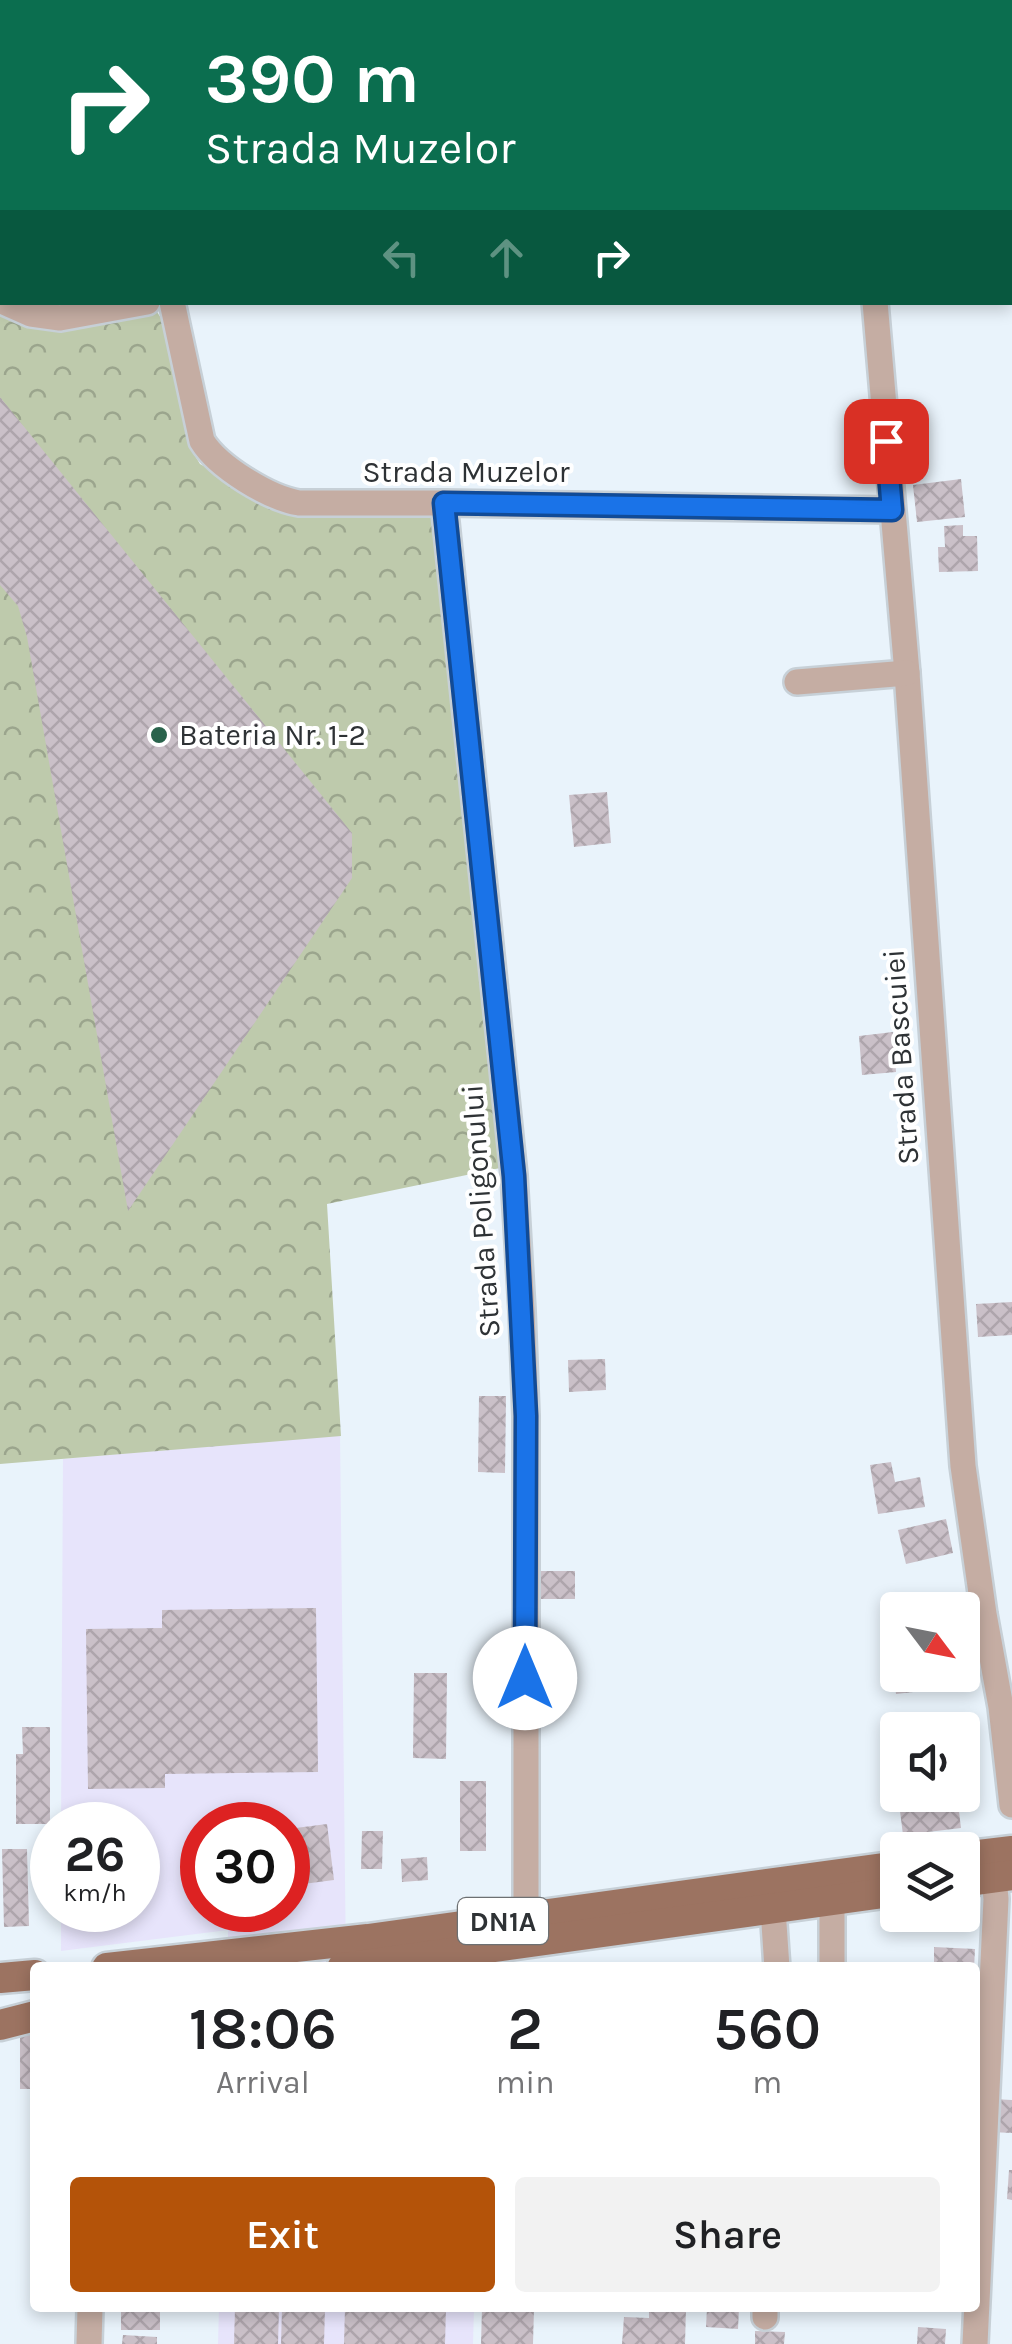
<!DOCTYPE html>
<html lang="en">
<head>
<meta charset="utf-8">
<style>
	body { margin:0; font-family:Karla,sans-serif; background:#f2f2f2; color:#202124; height:100vh; display:flex; flex-direction:column; font-size:38px; white-space:nowrap }
	* { box-sizing:border-box; margin:0 }
	p { font-size:32px; color:#757577 }
	.icon { flex:none; width:55px; height:55px; fill:none; stroke:currentColor; stroke-width:2; stroke-linecap:round; stroke-linejoin:round }
	.map { position:relative; flex:1; overflow:hidden }
	.panel { position:absolute; left:30px; top:1962px; width:950px; height:350px; display:flex; flex-direction:column; background:#fff; border-radius:10px; box-shadow:0 5px 15px #0003 }
	.panel>* { flex:none }
	.banner { position:absolute; left:0px; top:0px; width:1012px; height:305px; box-shadow:0 5px 15px #0003; background:#0b6e4f; color:#fff; overflow:hidden }
	.needle { width:65px; rotate:122deg }
	.tools { position:absolute; left:880px; top:1592px; display:grid; gap:20px }
	.tools a { display:grid; place-items:center; width:100px; height:100px; border-radius:10px; background:#fff; box-shadow:0 5px 15px #0003; font-size:50px }
	.speed { position:absolute; left:30px; top:1802px; display:flex; gap:20px; font-size:50px; font-weight:700; text-align:center }
	.speed>* { display:grid; place-content:center; width:130px; height:130px; border-radius:50%; background:#fff; box-shadow:0 5px 15px #0003; line-height:1 }
	.speed small { font-size:25px; font-weight:400 }
	.speed .limit { border:15px solid #d22; background:#fff; color:#111 }
	.pin { position:absolute; display:grid; place-items:center; width:85px; height:85px; color:#fff; margin:-42px; border-radius:20px; box-shadow:0 5px 15px #0006 }
	.me { position:absolute; width:110px; margin:-55px; rotate:0deg; stroke-linejoin:round; filter:drop-shadow(0 0 8px #0008) }
	.turn { display:flex; align-items:center; gap:35px; height:210px; padding:0 40px; font-size:45px }
	.turn .icon { width:130px; height:130px; stroke-width:2.5 }
	.turn b { display:block; font-size:70px; line-height:85px }
	.lanes { display:flex; align-items:center; height:95px; padding:0 40px; background:#0003; justify-content:center; gap:50px; direction:ltr }
	.lanes .off { opacity:.35 }
	.eta { display:flex; justify-content:space-evenly; align-items:center; height:170px; text-align:center }
	.eta b { font-size:60px; font-weight:600; line-height:70px }
	.cta { display:flex; gap:20px; margin-top:auto; padding:20px 40px }
	.cta a { flex:1; height:115px; border-radius:10px; background:#b45309; color:#fff; font-size:40px; font-weight:600; line-height:115px; text-align:center }
	.cta a+a { background:#f2f2f2; color:#202124 }
	.map>svg:first-child { display:block }
	.industrial { fill:#e7e4fb; fill-rule:evenodd }
	.forest { fill:url(#forest-crowns) }
	.building { fill:url(#building-cross-hatch) }
	.lines { fill:none; stroke-linecap:round; stroke-linejoin:round }
	.minor-casing { stroke:#c7d0d7; stroke-width:30 }
	.major-casing { stroke:#c7d0d7; stroke-width:35 }
	.minor { stroke:#c5ada3; stroke-width:25 }
	.major { stroke:#9c7361; stroke-width:30 }
	.rail-casing { stroke:#464a4e; stroke-width:10 }
	.rail { stroke:#fff; stroke-width:6; stroke-dasharray:19; stroke-linecap:butt }
	.route-casing { stroke:#114b97; stroke-width:25 }
	.route { stroke:#1a73e8; stroke-width:18 }
	.poi-dot { fill:#2a634c; stroke:#fff; stroke-width:4 }
	.labels { text-anchor:middle; stroke-width:8; stroke-linejoin:round; paint-order:stroke }
	.shield { fill:#fff; stroke:#6d7072; stroke-width:2.5 }
	.shield-label { font-size:28px; font-weight:bold; fill:#2e3235 }
	.street-label { font-size:30px; fill:#2e3235; stroke:#fff }
	.poi-label { font-size:30px; fill:#2e3235; stroke:#fff; text-anchor:start }
</style>
</head>
<body>
<div class="map">
<svg width="1012" height="2344" viewBox="0 0 1012 2344">
	<defs>
		<pattern id="forest-crowns" width="20" height="18" patternUnits="userSpaceOnUse" patternTransform="scale(2.5)"><rect width="20" height="18" fill="#becaac"/><path d="M2 6a3 3 0 1 1 6 0M12 15a3 3 0 1 1 6 0" fill="none" stroke="#9ba58d"/></pattern>
		<pattern id="building-cross-hatch" width="8" height="8" patternUnits="userSpaceOnUse" patternTransform="scale(2.5)"><rect width="8" height="8" fill="#cac0c8"/><path d="M0 0l8 8M0 8l8-8" fill="none" stroke="#aea5ac"/></pattern>
	</defs>
	<rect width="100%" height="100%" fill="#e9f3fb"/>
	<!-- industrial -->
	<g class="industrial">
		<path d="M340,1434l6,533h-118v-37l-167,21v-41h77v-85h-77l2,-366zM202,1825h86v85h-86z"/>
		<path d="M219,2308h255l-1,36h-255z"/>
	</g>
	<!-- forest -->
	<path class="forest" d="M150,310l7,2 8,12 29,130 6,10 96,52 150,-1 59,652 -178,37 14,232 -341,28v-1150l31,14z"/>
	<!-- building -->
	<g class="building">
		<path d="M0,397l352,436v45l-224,333 -101,-574 -9,-31 -18,-21z"/>
		<path d="M961,479l4,38 -48,5 -4,-37z"/>
		<path d="M963,525v11h14l1,35 -39,1 -1,-25h7l-1,-21z"/>
		<path d="M607,792l4,51 -37,4 -5,-52z"/>
		<path d="M893,1032l3,40 -34,3 -3,-39z"/>
		<path d="M1012,1302v33l-34,2 -2,-33z"/>
		<path d="M605,1359l1,31 -37,2 -1,-32z"/>
		<path d="M479,1396h27l-1,77 -27,-1z"/>
		<path d="M891,1462l4,20 25,-5 5,30 -47,7 -8,-49z"/>
		<path d="M946,1519l7,34 -47,11 -8,-34z"/>
		<rect x="532" y="1571" width="43" height="28"/>
		<path d="M316,1608l2,164 -153,2v14l-77,1 -2,-160 76,-1v-18z"/>
		<path d="M892,1662h6v13h56l2,12 -60,7z"/>
		<path d="M414,1673h33l-1,86 -33,-1z"/>
		<path d="M22,1727h28v97h-34v-70h7z"/>
		<path d="M898,1738v51h-5l-5,-50z"/>
		<rect x="460" y="1781" width="26" height="70"/>
		<path d="M898,1795h59l4,33 -58,7z"/>
		<path d="M327,1824l7,56 -46,6v-57z"/>
		<path d="M362,1831h21l-1,38h-21z"/>
		<path d="M2,1849h25l2,77 -25,1z"/>
		<path d="M427,1857l1,23 -26,2 -1,-23z"/>
		<path d="M934,1947l41,2 -1,19h-40z"/>
		<path d="M20,2030l15,1v58h-15z"/>
		<path d="M993,2099l19,1v33l-21,-1z"/>
		<path d="M1009,2170h3v30l-5,-1z"/>
		<rect x="121" y="2308" width="39" height="22"/>
		<path d="M235,2308h44l-1,36h-44z"/>
		<path d="M282,2308h43l-1,36h-43z"/>
		<path d="M345,2308h101l-1,36h-101z"/>
		<path d="M482,2308h52l-1,36h-52z"/>
		<path d="M649,2308h37l-1,36h-63l2,-27 25,1z"/>
		<path d="M707,2308h32l-1,21 -32,-2z"/>
		<path d="M918,2327l28,2 -1,15h-28z"/>
		<path d="M755,2331l30,1 -1,12h-29z"/>
		<path d="M123,2335l34,2v7h-35z"/>
	</g>
	<g class="lines">
		<!-- minor casing -->
		<g class="minor-casing">
			<g id="minor">
				<path d="M140,0v2"/>
				<path d="M841,0l2,2"/>
				<path d="M1010,194l2,3"/>
				<path d="M4,302l27,12 29,4 87,-16"/>
				<path d="M172,302l30,139c16,26 67,57 97,62h145l448,7"/>
				<path d="M875,302l32,371 56,793 21,148 17,93 11,98"/>
				<path d="M444,503l70,672 8,136 4,105v501"/>
				<path d="M797,682l110,-9"/>
				<path d="M773,1909l4,59"/>
				<path d="M832,1968v-68"/>
				<path d="M765,2317v-9"/>
				<path d="M89,2344l1,-36"/>
				<path d="M975,2344l21,-445 -2,-21"/>
			</g>
		</g>
		<!-- major casing -->
		<g class="major-casing">
			<g id="major">
				<path d="M962,1857l50,-6"/>
				<path d="M962,1882l50,-7"/>
				<path d="M107,1968l261,-29 530,-73"/>
				<path d="M342,1968l556,-77"/>
				<path d="M0,1978l35,-3"/>
				<path d="M0,2025l35,-9"/>
			</g>
		</g>
		<!-- minor -->
		<use href="#minor" class="minor"/>
		<!-- major -->
		<use href="#major" class="major"/>
		<!-- rail casing -->
		<g class="rail-casing">
			<g id="rail">
				<path d="M759,0l2,2"/>
				<path d="M777,0l2,2"/>
				<path d="M1010,276l2,2"/>
				<path d="M1010,298l2,2"/>
			</g>
		</g>
		<!-- rail -->
		<use href="#rail" class="rail"/>
	</g>
	<g class="lines">
		<!-- route casing -->
		<g class="route-casing">
			<path id="route" d="M525,1678l1,-262 -12,-240 -70,-673 448,7 -6,-69"/>
		</g>
		<!-- route -->
		<use href="#route" class="route"/>
	</g>
	<!-- markers -->
	<circle class="poi-dot" cx="159" cy="735" r="10"/>
	<g class="labels">
		<!-- shield labels -->
		<rect class="shield" x="458" y="1898" width="90" height="46" rx="8"/>
		<g class="shield-label">
			<text x="503" y="1931">DN1A</text>
		</g>
		<!-- street labels -->
		<g class="street-label">
			<text x="466" y="482">Strada Muzelor</text>
			<text transform="translate(901 1057) rotate(-94)" y="10">Strada Bascuiei</text>
			<text transform="translate(481 1211) rotate(-94)" y="10">Strada Poligonului</text>
		</g>
		<!-- poi labels -->
		<g class="poi-label">
			<text x="179" y="745">Bateria Nr. 1-2</text>
		</g>
	</g>
</svg>
<div class="tools">
<a><svg class="needle" viewBox="-14 -14 28 28"><path d="M0-13l5 13h-10z" fill="#e53935"/><path d="M0 13l5-13h-10z" fill="#757577"/></svg></a>
<a><svg class="icon" aria-label="sound" viewBox="0 0 24 24"><path d="M4 9h4l5-4v14l-5-4H4zM17 9q2 3 0 6"/></svg></a>
<a><svg class="icon" aria-label="layers" viewBox="0 0 24 24"><path d="M12 4l9 5-9 5-9-5zM3 14l9 5 9-5"/></svg></a>
</div>
<div class="speed"><div>26<small>km/h</small></div><div class="limit">30</div></div>
<div class="pin" style="left:886px;top:441px;background:#d93025"><svg class="icon" aria-label="arrive" viewBox="0 0 24 24"><path d="M6 21V4h12l-3 4 3 4H6"/></svg></div>
<svg class="me" style="left:525px;top:1678px" viewBox="-20 -20 40 40"><circle r="19" fill="#fff"/><path d="M0-13L10 11 0 6-10 11z" fill="#1a73e8"/></svg>
<div class="banner">
<div class="turn"><svg class="icon" aria-label="right" viewBox="0 0 24 24"><path d="M7 20v-9h11M14 6l5 5-5 5"/></svg><div><b>390 m</b>Strada Muzelor</div></div>
<div class="lanes"><svg class="icon off" aria-label="left" viewBox="0 0 24 24"><path d="M17 20v-9H6M10 6l-5 5 5 5"/></svg><svg class="icon off" aria-label="ahead" viewBox="0 0 24 24"><path d="M12 20V5M6 11l6-6 6 6"/></svg><svg class="icon" aria-label="right" viewBox="0 0 24 24"><path d="M7 20v-9h11M14 6l5 5-5 5"/></svg></div>
</div>
<section class="panel">
<div class="eta">
<div><b>18:06</b><p>Arrival</p></div>
<div><b>2</b><p>min</p></div>
<div><b>560</b><p>m</p></div>
</div>
<div class="cta"><a>Exit</a><a>Share</a></div>
</section>
</div>
</body>
</html>
